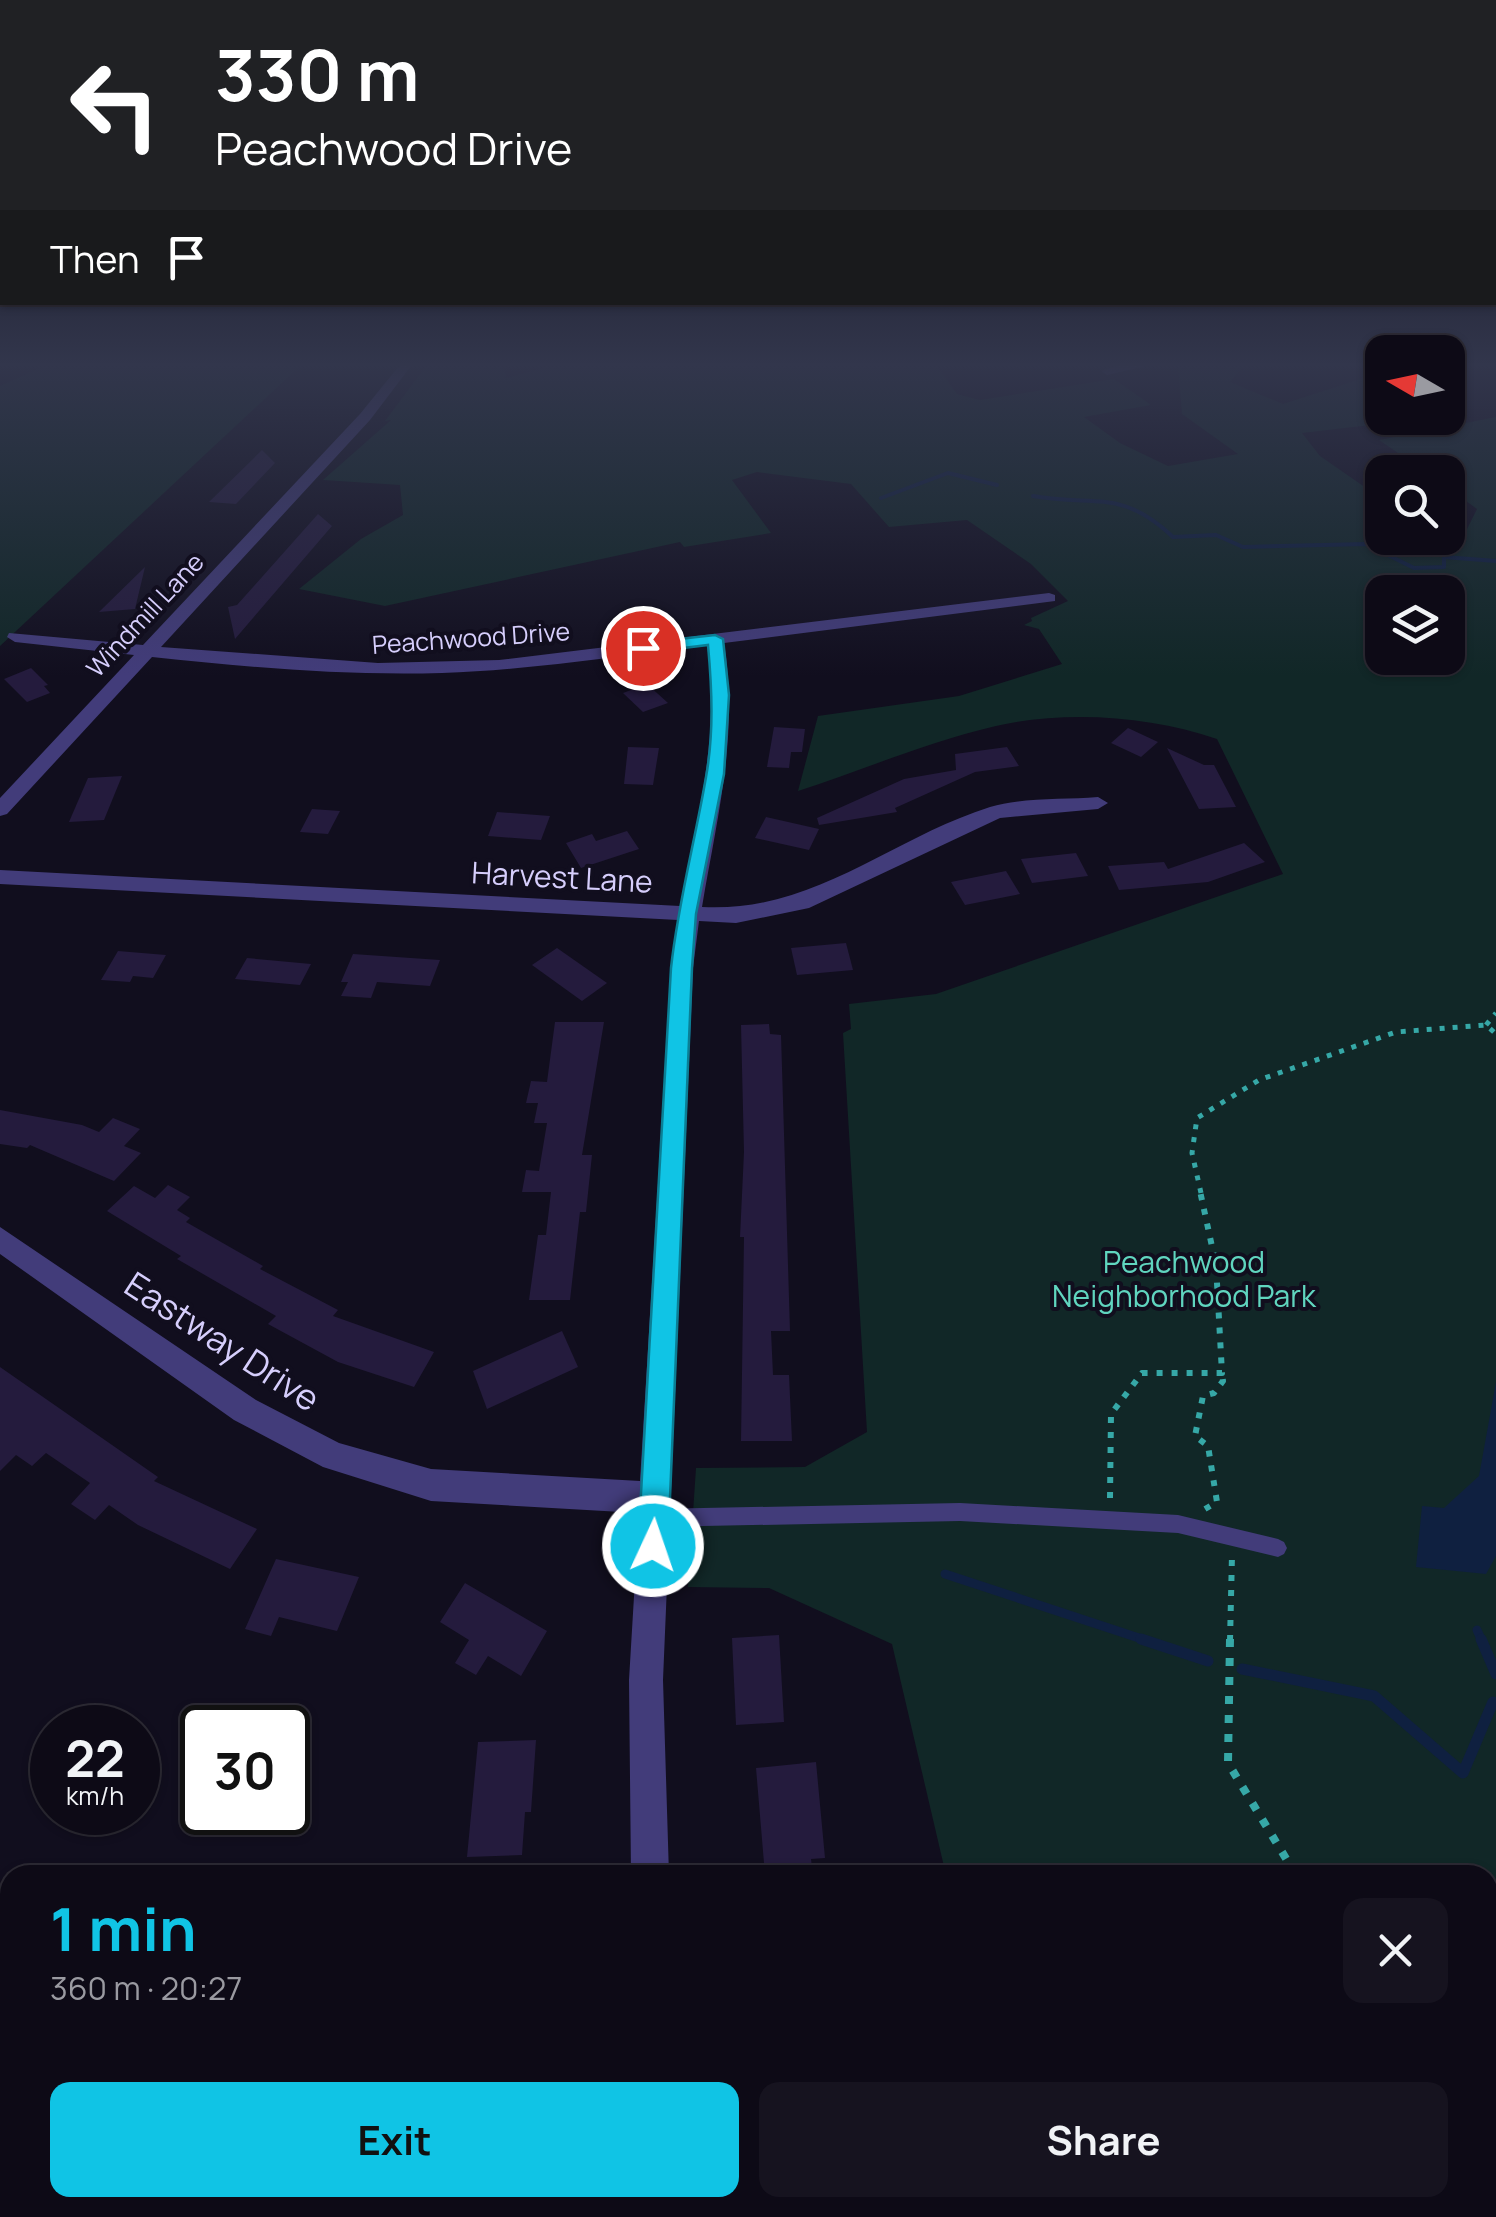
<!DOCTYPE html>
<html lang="en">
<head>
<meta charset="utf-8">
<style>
	body { margin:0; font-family:Manrope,sans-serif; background:#16131f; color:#f1f3f6; height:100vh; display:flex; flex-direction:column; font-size:38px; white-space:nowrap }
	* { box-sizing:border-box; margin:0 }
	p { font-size:32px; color:#9a9aa1 }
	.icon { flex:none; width:55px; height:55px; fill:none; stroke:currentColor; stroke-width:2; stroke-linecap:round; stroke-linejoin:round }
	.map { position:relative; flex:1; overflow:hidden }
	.details { position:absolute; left:0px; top:1865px; width:1498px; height:352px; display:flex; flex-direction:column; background:#0d0a16; border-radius:30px 30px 0 0; box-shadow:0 2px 8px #0004,0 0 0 2px #2d2b35 }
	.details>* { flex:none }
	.banner { position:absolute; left:0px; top:0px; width:1498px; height:305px; box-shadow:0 2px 8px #0004,0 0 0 2px #2d2b35; background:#202124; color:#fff; overflow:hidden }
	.needle { width:65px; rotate:279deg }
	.buttons { position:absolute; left:1365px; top:335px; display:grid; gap:20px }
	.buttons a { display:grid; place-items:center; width:100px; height:100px; border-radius:20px; background:#0d0a16; box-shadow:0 2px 8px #0004,0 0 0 2px #2d2b35; font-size:50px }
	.speed { position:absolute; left:30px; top:1705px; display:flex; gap:20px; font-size:50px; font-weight:700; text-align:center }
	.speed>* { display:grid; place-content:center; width:130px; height:130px; border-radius:50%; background:#0d0a16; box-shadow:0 2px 8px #0004,0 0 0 2px #2d2b35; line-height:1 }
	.speed small { font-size:25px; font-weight:400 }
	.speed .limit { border:5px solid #111; border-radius:15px; background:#fff; color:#111 }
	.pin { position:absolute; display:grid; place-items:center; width:85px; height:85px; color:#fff; margin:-42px; border:5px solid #fff; border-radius:50%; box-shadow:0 2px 10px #0007 }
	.me { position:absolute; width:110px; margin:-55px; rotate:3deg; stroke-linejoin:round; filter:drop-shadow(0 0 8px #0008) }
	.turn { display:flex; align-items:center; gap:35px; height:210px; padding:0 50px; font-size:45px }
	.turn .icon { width:130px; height:130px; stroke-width:2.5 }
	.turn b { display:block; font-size:70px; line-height:85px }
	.then { display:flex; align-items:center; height:95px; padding:0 50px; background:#0003; gap:20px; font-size:38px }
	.round { display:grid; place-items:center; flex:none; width:105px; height:105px; border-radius:20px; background:#16131f }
	.summary { display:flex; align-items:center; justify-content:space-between; height:170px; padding:0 50px }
	h1 { font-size:60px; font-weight:700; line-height:75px; color:#10c4e5 }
	.primary-button { display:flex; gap:20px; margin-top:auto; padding:20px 50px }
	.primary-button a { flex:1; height:115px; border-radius:20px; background:#10c4e5; color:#111; font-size:40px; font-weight:700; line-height:115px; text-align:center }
	.primary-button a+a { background:#16131f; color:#f1f3f6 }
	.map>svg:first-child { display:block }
	.green { fill:#112727; fill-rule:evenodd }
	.water { fill:#0f2040 }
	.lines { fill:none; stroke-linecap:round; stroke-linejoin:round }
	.stream-far2 { stroke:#0f2040; stroke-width:4 }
	.stream-far1 { stroke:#0f2040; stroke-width:9 }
	.stream { stroke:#0f2040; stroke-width:11 }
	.building { fill:#241b3d }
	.path-far2 { stroke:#36a8a7; stroke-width:5; stroke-dasharray:5 8; stroke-linecap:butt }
	.path-far1 { stroke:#36a8a7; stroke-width:6; stroke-dasharray:6 9; stroke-linecap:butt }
	.path { stroke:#36a8a7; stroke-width:8; stroke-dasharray:8 11; stroke-linecap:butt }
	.service { fill:#423c7a; fill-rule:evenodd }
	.minor { fill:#423c7a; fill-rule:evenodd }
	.route { fill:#10c4e5; stroke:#0a7f95; stroke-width:2.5 }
	.labels { text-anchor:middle; stroke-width:8; stroke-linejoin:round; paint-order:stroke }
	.far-street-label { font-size:25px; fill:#d6cefc; stroke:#110e1e }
	.street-label { font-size:30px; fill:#d6cefc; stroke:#110e1e }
	.park-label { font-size:30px; fill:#60d5bf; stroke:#110e1e }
	.near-street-label { font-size:35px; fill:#d6cefc; stroke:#110e1e }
</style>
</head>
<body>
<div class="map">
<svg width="1496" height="2217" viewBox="0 0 1496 2217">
	<rect width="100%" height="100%" fill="#110e1e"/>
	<!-- green -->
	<g class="green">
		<path d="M44,366h256l-300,280v-260z"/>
		<path d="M426,366h78l2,12 46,-12h385l20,28 23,6 134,-21 37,26 -67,12 36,26 48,23 70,-12 -56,-40 -4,-48h65l-13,16 53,22 99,-32v46h12l-6,5 -86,10 18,23 62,43v39h66v-8l16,5 13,-26 -29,-21v-16h-22l-47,-32 117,-23v1800h-470l-2,-9h464v-333h-542l-54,-231 -123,-56 -81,-1 8,-119 109,-1 62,-35 -24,-399 8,-4 -2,-25 87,-10 347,-120 -66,-135c-67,-23 -150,-29 -221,-13 -66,15 -133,44 -198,65l20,-75 141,-20 103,-32 -23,-35 -15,-4 8,-4 -1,-3 37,-17 -37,-37 -64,-44 -78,7 -38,-43 -94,-12 -25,8 39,53 -87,14 -4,-5 -295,64 -86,-17 62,-50 42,-24 -3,-30 -77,-5 68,-60 -6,1zM1382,592h66v66h-66z"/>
	</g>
	<!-- water -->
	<path class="water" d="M1496,1382v174l-10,18 -70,-7 6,-61 22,2 35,-32z"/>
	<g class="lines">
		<!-- stream-far2 -->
		<g class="stream-far2">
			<path d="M1033,496c63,11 88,-8 140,41l43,-2 27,12 123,-3 48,24 30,-1v-10l52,4"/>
			<path d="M881,498l67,-25 49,12"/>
		</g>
		<!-- stream-far1 -->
		<g class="stream-far1">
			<path d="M945,1574l203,67"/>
			<path d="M1477,1630l5,11"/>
		</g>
		<!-- stream -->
		<g class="stream">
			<path d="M1141,1639l67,22"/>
			<path d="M1481,1639l15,35"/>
			<path d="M1242,1669l132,27 89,77 30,-71 3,2"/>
		</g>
	</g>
	<!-- building -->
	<g class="building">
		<path d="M262,450l13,13 -39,41 -27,-2z"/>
		<path d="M318,514l14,12 -97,113 -7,-32 9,-2z"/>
		<path d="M145,567l-10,42 -36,3z"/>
		<path d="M31,668l17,17 -4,1 6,7 -23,9 -23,-23z"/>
		<path d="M647,684l21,19 -25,9 -20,-19z"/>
		<path d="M774,727l31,2 -3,23h-11l-2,16 -22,-1z"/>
		<path d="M1128,728l30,14 -17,15 -30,-14z"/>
		<path d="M628,747l31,1 -6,37 -29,-1z"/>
		<path d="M1007,747l12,19 -44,6 -80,36 2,4 -78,13 -2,-7 87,-39 52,-9 -1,-16z"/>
		<path d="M1167,748l37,17h10l22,42 -37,2z"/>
		<path d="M122,776l-18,44 -35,2 19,-44z"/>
		<path d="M312,809l28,2 -12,23 -28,-2z"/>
		<path d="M497,812l53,4 -9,24 -53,-4z"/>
		<path d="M766,817l53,12 -10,21 -54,-12z"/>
		<path d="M627,831l12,18 -58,19 -15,-25 26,-9 4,7z"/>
		<path d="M1244,843l21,19 -57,20 -89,8 -11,-24 56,-4 4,7z"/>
		<path d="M1076,853l12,23 -56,7 -11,-24z"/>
		<path d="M1006,871l14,23 -55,11 -14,-23z"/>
		<path d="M846,943l7,27 -56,5 -6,-27z"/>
		<path d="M557,948l50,35 -25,18 -50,-36z"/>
		<path d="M118,951l48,4 -13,23 -20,-2 -3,6 -29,-2z"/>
		<path d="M353,954l87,6 -10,26 -53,-4 -6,16 -30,-2 7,-14h-7z"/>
		<path d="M247,958l64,6 -11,21 -65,-6z"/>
		<path d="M555,1022h49l-22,133h10l-6,57h-6l-10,88h-41l9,-65h8l5,-43h-29l4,-22 13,1 8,-48h-13l4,-20h-12l5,-22 16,1z"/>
		<path d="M769,1024l1,10 11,1 9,296h-19l2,44h16l3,66h-51l3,-204h-4l4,-85 -3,-127z"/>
		<path d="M0,1110l82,15 17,7 14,-14 27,11 -16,17 17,7 -27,28 -84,-36 -3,3 -27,-4z"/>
		<path d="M168,1185l22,12 -13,13 13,8 -4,4 77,44 -3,3 78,41 -5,6 101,36 -20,35 -76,-25 -70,-38 8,-8 -99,-57 4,-3 -74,-45 27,-25 21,12z"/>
		<path d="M562,1331l16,36 -91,42 -14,-38z"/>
		<path d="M0,1367l158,110 -4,4 103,48 -27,40 -92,-44 -29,-20 -14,15 -24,-16 19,-21 -44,-30 -14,13 -16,-11 -16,16z"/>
		<path d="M276,1559l83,18 -22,54 -58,-14 -8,19 -26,-7z"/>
		<path d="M465,1583l82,48 -26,45 -33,-20 -12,19 -21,-12 14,-23 -29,-18z"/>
		<path d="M779,1635l5,87 -48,3 -4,-87z"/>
		<path d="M536,1740l-5,72h-6l-3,43 -55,2 11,-115z"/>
		<path d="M816,1762l9,96 -14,1 2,16h-48l-9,-107z"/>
	</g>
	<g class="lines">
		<!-- path-far2 -->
		<g class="path-far2">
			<path d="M1486,1025l10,-12"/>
			<path d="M1201,1193l-9,-40 5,-35 62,-38 137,-48 90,-7 10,9"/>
		</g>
		<!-- path-far1 -->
		<g class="path-far1">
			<path d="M1110,1498l1,-84 31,-41h80l-6,-108 -16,-74"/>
			<path d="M1205,1509l12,-7 -9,-56 -13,-10 8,-40 11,-3 9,-12 -1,-8"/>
			<path d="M1230,1641l2,-86"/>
		</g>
		<!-- path -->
		<g class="path">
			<path d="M1230,1639l-2,124 68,112"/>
			<path d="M1422,2208l1,9"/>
		</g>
		<!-- service -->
		<path class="service" d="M960,1503l218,12 100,24 6,3 3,6 -3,6 -6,3 -100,-24 -218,-12 -306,6 -6,-3 -3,-6 3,-6 6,-3z"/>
		<!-- minor -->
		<g class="minor">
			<path d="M399,366h12l-41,54 -209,227 217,16 121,-3 550,-67 6,2v6l-331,42c15,91 -7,175 -22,264 112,6 187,-68 288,-100 33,-10 74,-7 108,-10l10,6 -10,6 -98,9 -191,90 -73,15 -37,-2 -6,47 -30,712 6,195h-38l-2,-195 10,-167 -208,-12 -108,-34 -89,-47 -234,-166v-27l256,173 83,43 92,26 209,12 31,-513 7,-48 -678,-36v-14l680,36c17,-88 41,-171 27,-261 -88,11 -176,25 -265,28 -97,3 -194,-6 -290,-16l-145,157 -7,2v-18l134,-143 -119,-13 -8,-5 2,-4 134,12 217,-231z"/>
			<path d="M1146,366l-39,9 -6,-4 16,-5z"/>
			<path d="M10,2189v19h71l4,9h-85v-23z"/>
			<path d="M445,2208h84l-4,9h-84z"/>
			<path d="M668,2208h44l2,9h-44z"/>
		</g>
	</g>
	<!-- sky -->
	<linearGradient id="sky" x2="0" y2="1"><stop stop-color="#090810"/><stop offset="0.54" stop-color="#32364c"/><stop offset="1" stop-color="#32364c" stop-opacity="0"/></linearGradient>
	<rect width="1496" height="676" fill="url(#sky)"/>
	<!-- route -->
	<path class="route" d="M715,635l8,4 6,56 -5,79 -28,140 -4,54 -24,578 -5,10 -10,5 -10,-5 -5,-10 33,-578c7,-65 24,-127 35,-191 8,-44 6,-88 2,-132l-65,8 -8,-5 8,-5z"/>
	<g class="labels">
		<!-- far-street labels -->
		<g class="far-street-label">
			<text transform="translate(145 615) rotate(-47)" y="9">Windmill Lane</text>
			<text transform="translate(471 638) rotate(-4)" y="9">Peachwood Drive</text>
		</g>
		<!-- street labels -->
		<g class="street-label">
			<text transform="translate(562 878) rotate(3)" y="10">Harvest Lane</text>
		</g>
		<!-- park labels -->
		<g class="park-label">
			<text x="1184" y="1273">Peachwood<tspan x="1184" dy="34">Neighborhood Park</tspan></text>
		</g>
		<!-- near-street labels -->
		<g class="near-street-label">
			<text transform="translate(222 1342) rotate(33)" y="12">Eastway Drive</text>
		</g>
	</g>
</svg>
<div class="buttons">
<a><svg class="needle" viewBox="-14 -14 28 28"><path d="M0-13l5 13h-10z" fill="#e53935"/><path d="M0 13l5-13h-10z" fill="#9a9aa1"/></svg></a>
<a><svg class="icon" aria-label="search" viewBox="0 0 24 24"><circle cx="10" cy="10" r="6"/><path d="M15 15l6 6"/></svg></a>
<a><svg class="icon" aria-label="layers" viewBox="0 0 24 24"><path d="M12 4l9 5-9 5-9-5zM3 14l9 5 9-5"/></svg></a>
</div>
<div class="speed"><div>22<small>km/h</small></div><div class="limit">30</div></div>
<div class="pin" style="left:643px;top:648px;background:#d93025"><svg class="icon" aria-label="arrive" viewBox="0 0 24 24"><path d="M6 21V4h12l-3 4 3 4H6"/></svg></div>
<svg class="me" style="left:653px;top:1546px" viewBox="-20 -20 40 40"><circle r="17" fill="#10c4e5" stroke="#fff" stroke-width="3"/><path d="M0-11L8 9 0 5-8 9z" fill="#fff"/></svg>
<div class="banner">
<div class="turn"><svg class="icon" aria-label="left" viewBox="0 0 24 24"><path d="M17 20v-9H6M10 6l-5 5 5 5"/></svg><div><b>330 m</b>Peachwood Drive</div></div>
<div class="then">Then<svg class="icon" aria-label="arrive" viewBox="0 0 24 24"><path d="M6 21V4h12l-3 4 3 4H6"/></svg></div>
</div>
<section class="details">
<div class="summary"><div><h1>1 min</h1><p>360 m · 20:27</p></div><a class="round"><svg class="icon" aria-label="close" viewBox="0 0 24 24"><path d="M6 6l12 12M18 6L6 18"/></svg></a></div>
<div class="primary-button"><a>Exit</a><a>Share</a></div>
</section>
</div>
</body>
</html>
